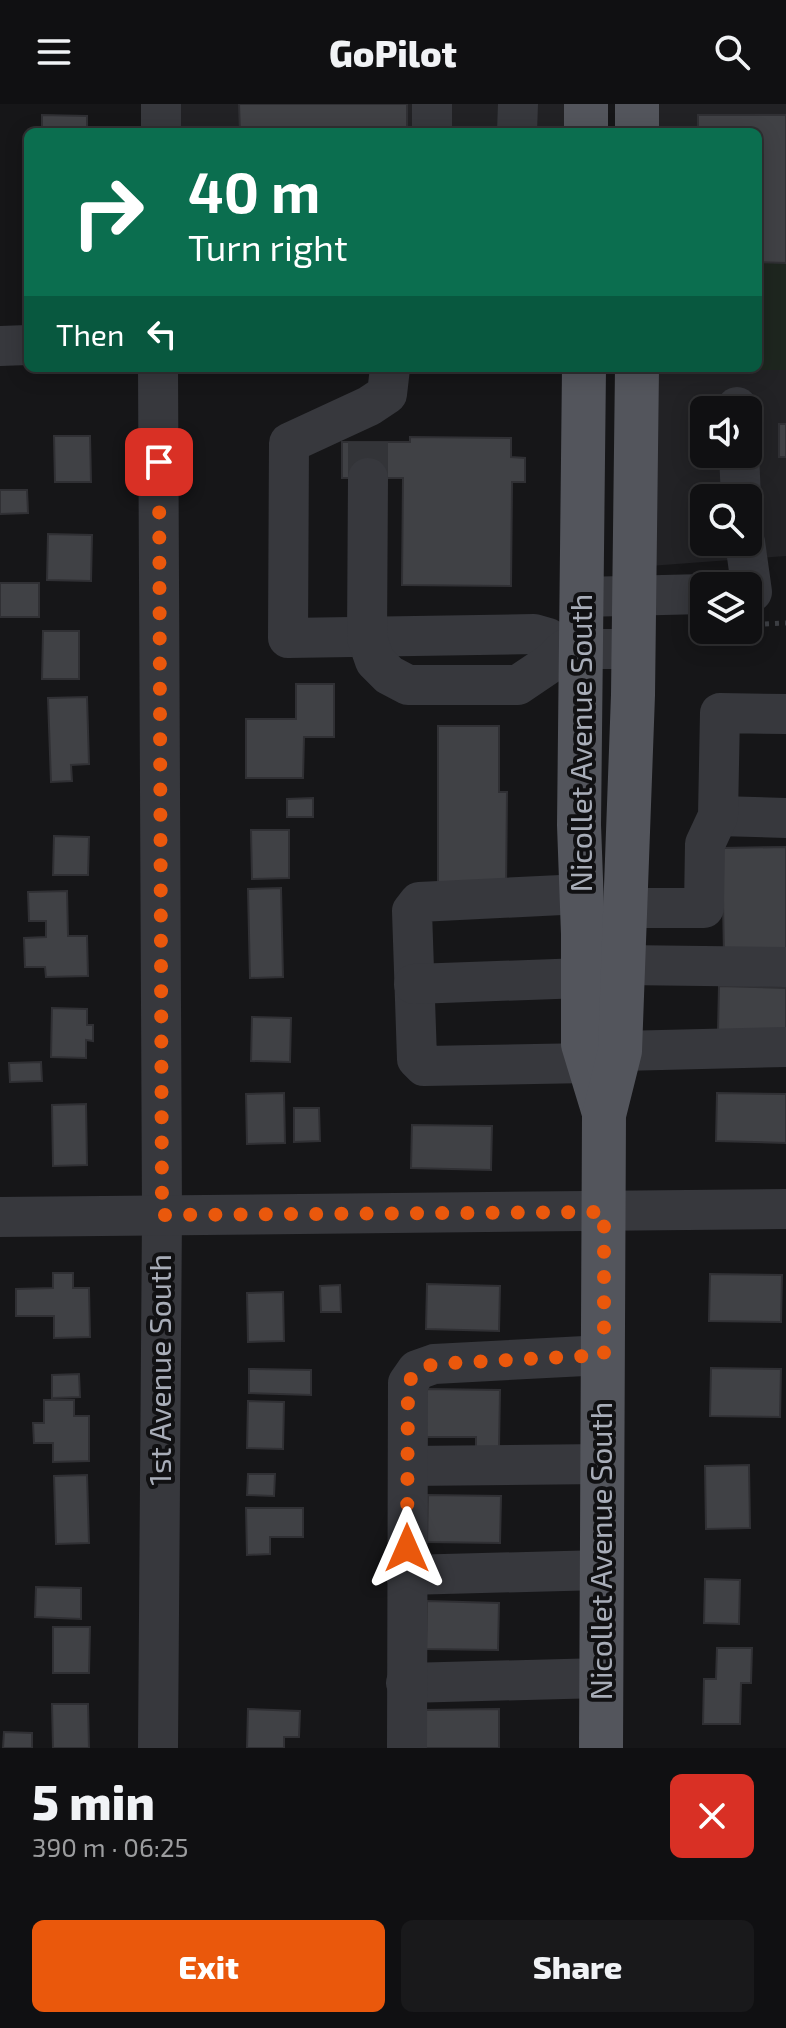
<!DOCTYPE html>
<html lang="en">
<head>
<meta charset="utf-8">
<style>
	body { margin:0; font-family:"Exo 2",sans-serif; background:#19191b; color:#f1f3f6; height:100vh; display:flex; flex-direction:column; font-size:30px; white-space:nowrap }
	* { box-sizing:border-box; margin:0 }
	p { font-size:26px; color:#9c9d9f }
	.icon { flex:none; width:44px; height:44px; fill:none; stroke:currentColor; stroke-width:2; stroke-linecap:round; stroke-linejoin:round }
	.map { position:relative; height:1644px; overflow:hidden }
	.drawer { display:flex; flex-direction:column; background:#101012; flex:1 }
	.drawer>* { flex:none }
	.banner { position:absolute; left:24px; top:24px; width:738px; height:244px; border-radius:12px; box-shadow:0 4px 20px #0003,0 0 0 2px #303032; background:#0b6e4f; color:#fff; overflow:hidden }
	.fabs { position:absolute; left:690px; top:292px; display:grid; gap:16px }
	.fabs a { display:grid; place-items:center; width:72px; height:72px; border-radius:12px; background:#101012; box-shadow:0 4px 20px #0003,0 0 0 2px #303032; font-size:40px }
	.pin { position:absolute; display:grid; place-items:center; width:68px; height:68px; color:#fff; margin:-34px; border-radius:16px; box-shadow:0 4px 12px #0006 }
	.me { position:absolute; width:88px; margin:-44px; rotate:0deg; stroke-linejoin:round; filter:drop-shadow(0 0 6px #0008) }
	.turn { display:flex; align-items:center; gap:28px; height:168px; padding:0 32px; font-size:36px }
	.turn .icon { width:104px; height:104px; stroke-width:2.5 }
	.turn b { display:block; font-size:56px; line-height:68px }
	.then { display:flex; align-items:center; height:76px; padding:0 32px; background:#0003; gap:16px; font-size:30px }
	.round { display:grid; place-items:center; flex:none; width:84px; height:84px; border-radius:12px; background:#19191b }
	.summary { display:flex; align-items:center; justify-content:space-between; height:136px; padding:0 32px }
	h1 { font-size:48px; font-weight:800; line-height:60px }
	.cta { display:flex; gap:16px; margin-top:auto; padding:16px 32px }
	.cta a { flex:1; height:92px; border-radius:12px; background:#ea580c; color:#fff; font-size:32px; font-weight:800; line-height:92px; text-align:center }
	.cta a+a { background:#19191b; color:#f1f3f6 }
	header { display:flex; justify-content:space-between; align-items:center; height:104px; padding:0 32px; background:#101012; font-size:36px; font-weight:800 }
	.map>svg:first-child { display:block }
	.built { fill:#222225; fill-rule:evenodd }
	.green { fill:#1e261f }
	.building { fill:#404145; stroke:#303034; stroke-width:2 }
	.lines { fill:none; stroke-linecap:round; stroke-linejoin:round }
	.minor-tunnel { stroke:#333438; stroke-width:40; stroke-dasharray:40 20; stroke-linecap:butt }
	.path { stroke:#3d3f44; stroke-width:5; stroke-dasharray:4 6; stroke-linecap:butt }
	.minor { stroke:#37383d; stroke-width:40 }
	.major { stroke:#53555c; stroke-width:44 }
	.route { stroke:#ea580c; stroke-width:14; stroke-dasharray:0 25.2 }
	.labels { text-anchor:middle; stroke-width:8; stroke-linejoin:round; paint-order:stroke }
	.street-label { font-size:30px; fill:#a8adb8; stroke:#111113 }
</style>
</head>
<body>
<header><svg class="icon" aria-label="menu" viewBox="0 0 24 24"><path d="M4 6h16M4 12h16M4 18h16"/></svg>GoPilot<svg class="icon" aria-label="search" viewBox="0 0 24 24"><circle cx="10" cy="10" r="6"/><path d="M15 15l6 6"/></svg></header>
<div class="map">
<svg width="786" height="1644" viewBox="0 0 786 1644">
	<rect width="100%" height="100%" fill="#161618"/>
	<!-- built -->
	<g class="built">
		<path d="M177,0h427l1,28h-429z"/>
		<path d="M642,0h144v452l-150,11 3,-199h119v-236h-116zM704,306h44v44h-44zM704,394h44v44h-44z"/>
	</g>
	<!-- green -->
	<path class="green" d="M758,158l28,1v107h-108l80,-2z"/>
	<!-- building -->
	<g class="building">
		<path d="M239,0h168v28h-167z"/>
		<path d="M42,11l45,1v16h-45z"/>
		<path d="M698,11h88v148l-28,-1v-130h-60z"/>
		<rect x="779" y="320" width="7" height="33"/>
		<path d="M54,332h36l1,46h-36z"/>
		<path d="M410,333l101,1v19l14,1v24h-13l-1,104 -109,-1 1,-107h-61v-36h68z"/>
		<path d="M0,386h27l1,23 -28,1z"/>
		<path d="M48,430l44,1 -1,46 -44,-1z"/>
		<rect x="0" y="479" width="39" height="34"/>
		<path d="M43,527h36v48h-37z"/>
		<path d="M296,580h38v53h-30l-1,41h-57v-59h50z"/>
		<path d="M87,593l2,67 -18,1 1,16 -21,1 -3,-84z"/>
		<path d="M438,622h61v66h8l-1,98h-68z"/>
		<path d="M313,694v19h-26v-18z"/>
		<path d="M251,726h38v48l-37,1z"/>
		<path d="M54,732l35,1 -1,38h-35z"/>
		<path d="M786,743v107l-62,1 -2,-107z"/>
		<path d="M281,784l2,89 -33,1 -2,-89z"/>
		<path d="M67,787l1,45h19l1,40 -42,1 -1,-10h-20l-1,-29 22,-1v-16h-17l-1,-29z"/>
		<path d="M719,882l67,2v45l-68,-2z"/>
		<path d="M52,904l35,1v16h6v16l-7,-1v18l-35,-1z"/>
		<path d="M252,913l39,1 -1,44 -39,-1z"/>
		<path d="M41,958l1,19 -32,1 -1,-19z"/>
		<path d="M284,989l1,50 -38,1 -1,-50z"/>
		<path d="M717,989l69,1v49l-70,-2z"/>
		<path d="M86,1000l1,61 -34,1 -1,-61z"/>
		<path d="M294,1004h25l1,33 -26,1z"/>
		<path d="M412,1021l80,1 -1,44 -80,-2z"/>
		<path d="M53,1169h20v15h16l1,49 -36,1v-22h-38v-27l37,-1z"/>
		<path d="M710,1170l72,1 -1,47 -72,-1z"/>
		<path d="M427,1180l73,2 -1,45 -73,-2z"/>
		<path d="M340,1181l1,27h-20l-1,-26z"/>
		<path d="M283,1188l1,49 -36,1 -1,-49z"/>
		<path d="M711,1264l70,1 -1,48 -70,-1z"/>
		<path d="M249,1265l62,1v25l-62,-2z"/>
		<path d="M79,1270l1,23 -28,1v-23z"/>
		<path d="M426,1285l74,1 -1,58 -23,-1v-10h-50z"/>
		<path d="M44,1296h30v16h15v45l-36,1v-19h-19l-1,-20h11z"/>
		<path d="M248,1297l36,1 -1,47 -36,-1z"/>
		<path d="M749,1361l1,63 -44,1 -1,-63z"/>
		<path d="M248,1370h27l-1,22 -27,-1z"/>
		<path d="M87,1371l2,68 -33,1 -2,-68z"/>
		<path d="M428,1391l73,1 -1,47 -73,-1z"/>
		<path d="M246,1404h57v29h-33v17l-23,1z"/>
		<path d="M705,1475l35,1 -1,44 -35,-1z"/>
		<path d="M36,1483l45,1v31l-46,-2z"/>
		<path d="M427,1497l72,2 -1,47 -72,-1z"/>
		<path d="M53,1523h37l-1,46h-36z"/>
		<path d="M717,1544h35l-1,35h-10l-1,41h-37l1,-45h12z"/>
		<path d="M52,1600h36l1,44h-36z"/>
		<path d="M248,1605l52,2 -1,26h-15v11h-37z"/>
		<path d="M499,1605v39h-75l-1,-38z"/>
		<path d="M4,1628l28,1v15h-29z"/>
	</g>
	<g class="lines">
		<!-- minor-tunnel -->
		<path class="minor-tunnel" d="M368,338v36"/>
		<!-- path -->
		<path class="path" d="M765,520l21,-1"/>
		<!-- minor -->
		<g class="minor">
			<path d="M161,28v-28"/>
			<path d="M432,28v-28"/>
			<path d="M517,28l1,-28"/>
			<path d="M0,242l28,-1"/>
			<path d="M158,264l4,847 -4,533"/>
			<path d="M390,264l-3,26 -18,12 -80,37 -1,195 246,-4 14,4 17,11h68"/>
			<path d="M737,303v3"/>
			<path d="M739,350l2,44"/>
			<path d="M368,374l-1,160 8,23 14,14 19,10h110l31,-21 16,-15"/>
			<path d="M745,438l7,50"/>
			<path d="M582,493l122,-3"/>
			<path d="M718,712l68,2"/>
			<path d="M582,790l-163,8 -7,9 5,148 7,7 165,-3"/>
			<path d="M626,804h78l1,-64 13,-28 2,-103 66,1"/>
			<path d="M623,861l163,2"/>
			<path d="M414,880l169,-6"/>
			<path d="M620,947l166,-4"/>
			<path d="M0,1113l786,-8"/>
			<path d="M408,1362l195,-2"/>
			<path d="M406,1471l196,-5"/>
			<path d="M406,1579l196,-5"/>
			<path d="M407,1644l1,-365 9,-13 17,-6 170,-9"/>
		</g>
		<!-- major -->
		<g class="major">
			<path d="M586,28v-28"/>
			<path d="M637,28v-28"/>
			<path d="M584,264l-5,457 4,109v110l21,69"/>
			<path d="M601,1644l3,-633 16,-64 13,-356 4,-327"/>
		</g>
	</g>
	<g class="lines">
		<!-- route -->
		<path class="route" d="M159,358l3,753 442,-3v143l-170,9 -17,6 -9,13 -1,165"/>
	</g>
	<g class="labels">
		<!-- street labels -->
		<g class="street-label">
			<text transform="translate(582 639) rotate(-90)" y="10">Nicollet Avenue South</text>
			<text transform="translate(161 1266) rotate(-90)" y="10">1st Avenue South</text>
			<text transform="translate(602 1447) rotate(-90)" y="10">Nicollet Avenue South</text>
		</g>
	</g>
</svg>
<div class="fabs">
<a><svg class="icon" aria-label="sound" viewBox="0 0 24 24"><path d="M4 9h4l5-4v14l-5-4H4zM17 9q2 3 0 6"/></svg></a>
<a><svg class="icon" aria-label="search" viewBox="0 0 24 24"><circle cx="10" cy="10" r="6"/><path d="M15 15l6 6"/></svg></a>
<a><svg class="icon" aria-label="layers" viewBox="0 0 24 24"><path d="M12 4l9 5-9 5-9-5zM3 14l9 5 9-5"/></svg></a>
</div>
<div class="pin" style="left:159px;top:358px;background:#d93025"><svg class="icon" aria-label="arrive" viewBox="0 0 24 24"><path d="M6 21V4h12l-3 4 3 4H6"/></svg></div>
<svg class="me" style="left:407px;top:1444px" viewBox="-20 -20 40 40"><path d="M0-17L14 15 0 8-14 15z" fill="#ea580c" stroke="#fff" stroke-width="4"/></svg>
<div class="banner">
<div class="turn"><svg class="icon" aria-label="right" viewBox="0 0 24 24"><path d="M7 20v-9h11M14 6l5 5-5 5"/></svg><div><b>40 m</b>Turn right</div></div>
<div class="then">Then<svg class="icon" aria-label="left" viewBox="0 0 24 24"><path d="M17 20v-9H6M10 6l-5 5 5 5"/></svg></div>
</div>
</div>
<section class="drawer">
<div class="summary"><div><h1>5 min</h1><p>390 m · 06:25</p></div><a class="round" style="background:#d93025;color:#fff"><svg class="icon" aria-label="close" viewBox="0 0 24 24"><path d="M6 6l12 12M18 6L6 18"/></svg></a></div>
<div class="cta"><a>Exit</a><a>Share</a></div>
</section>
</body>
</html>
